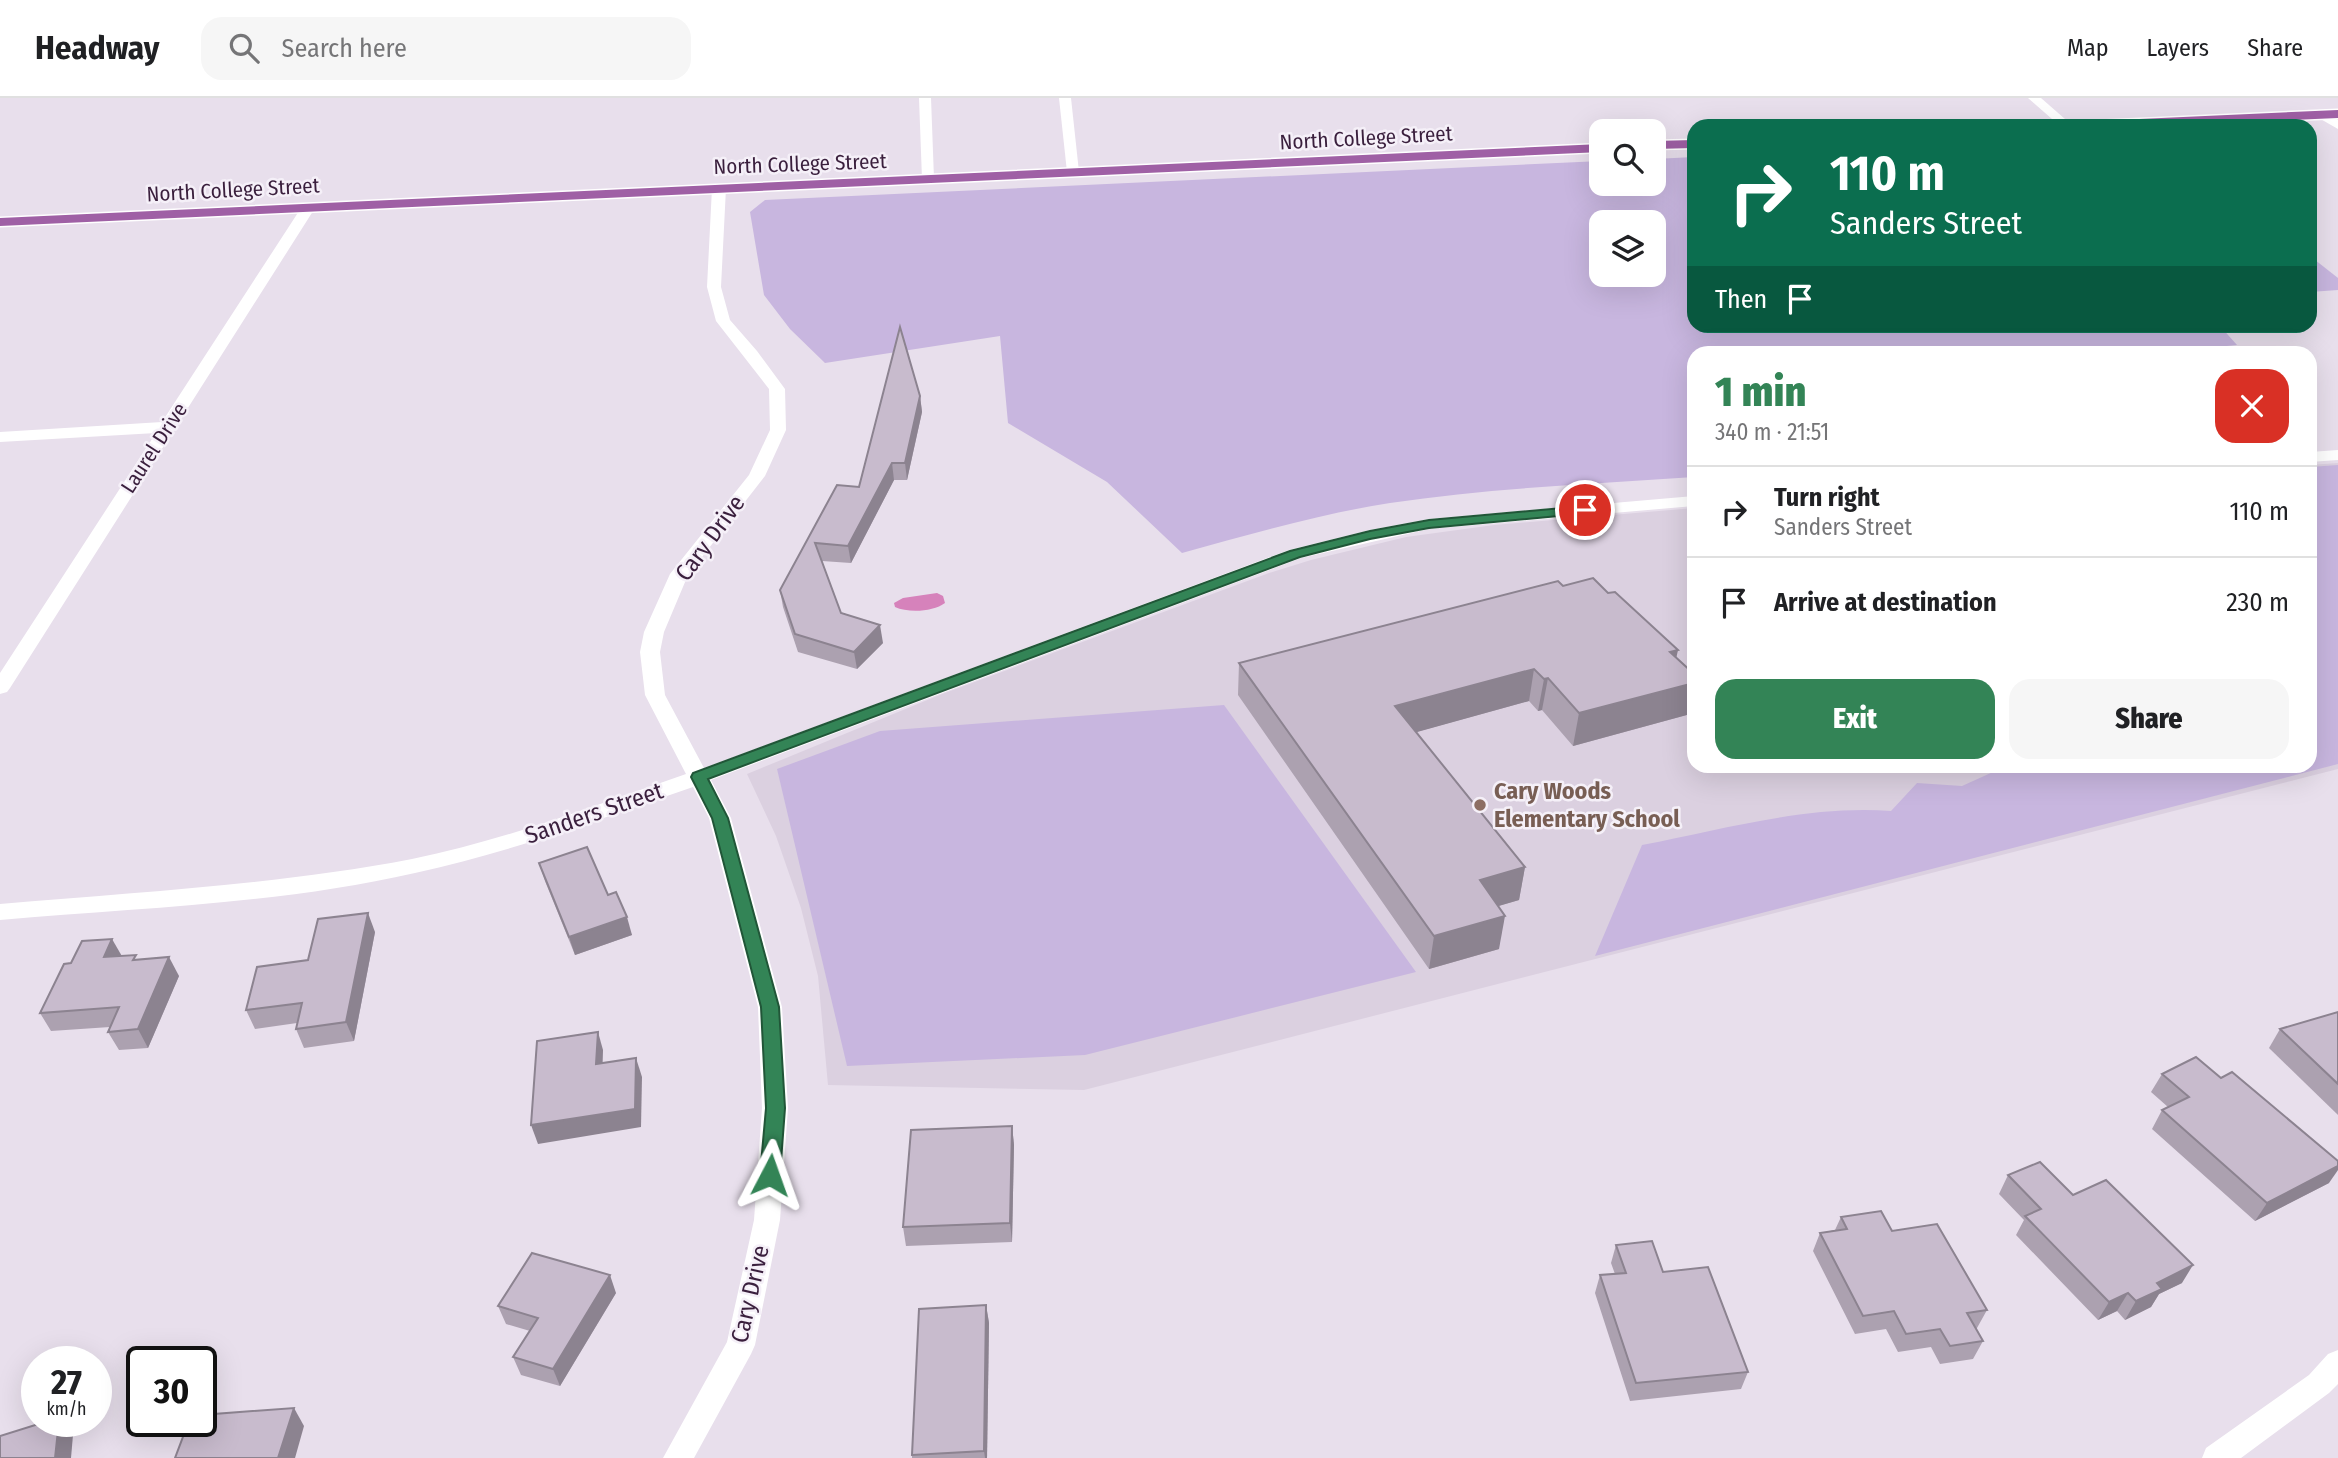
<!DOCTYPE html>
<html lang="en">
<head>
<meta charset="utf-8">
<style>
	body { margin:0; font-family:"Fira Sans Condensed",sans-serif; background:#f6f6f6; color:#202124; height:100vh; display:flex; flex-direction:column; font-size:26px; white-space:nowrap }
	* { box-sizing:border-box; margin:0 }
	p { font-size:23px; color:#757577 }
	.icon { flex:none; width:38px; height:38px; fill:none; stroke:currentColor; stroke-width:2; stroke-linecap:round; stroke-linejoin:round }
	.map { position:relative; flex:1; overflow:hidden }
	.panel { position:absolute; left:1687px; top:248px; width:630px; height:427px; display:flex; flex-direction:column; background:#fff; border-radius:21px; box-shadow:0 7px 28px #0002 }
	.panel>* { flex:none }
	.banner { position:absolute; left:1687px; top:21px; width:630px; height:214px; border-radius:21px; box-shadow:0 7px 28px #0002; background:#0b6e4f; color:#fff; overflow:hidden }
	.controls { position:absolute; left:1589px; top:21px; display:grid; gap:14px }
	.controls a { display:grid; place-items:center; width:77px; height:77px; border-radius:14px; background:#fff; box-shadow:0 7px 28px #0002; font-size:35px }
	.speed { position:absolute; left:21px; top:1248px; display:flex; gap:14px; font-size:35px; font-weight:700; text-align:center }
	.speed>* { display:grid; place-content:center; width:91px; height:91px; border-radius:50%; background:#fff; box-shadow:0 7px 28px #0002; line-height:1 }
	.speed small { font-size:18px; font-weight:400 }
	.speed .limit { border:4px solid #111; border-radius:10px; background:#fff; color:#111 }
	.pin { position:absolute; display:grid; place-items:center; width:60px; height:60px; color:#fff; margin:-30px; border:4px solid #fff; border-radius:50%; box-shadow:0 2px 7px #0007 }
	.me { position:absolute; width:77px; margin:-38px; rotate:4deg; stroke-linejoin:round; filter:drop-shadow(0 0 5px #0008) }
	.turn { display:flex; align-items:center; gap:24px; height:147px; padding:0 28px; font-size:32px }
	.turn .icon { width:91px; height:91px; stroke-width:2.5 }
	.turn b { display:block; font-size:49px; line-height:60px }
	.then { display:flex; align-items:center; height:66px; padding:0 28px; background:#0003; gap:14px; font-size:26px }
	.round { display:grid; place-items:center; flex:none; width:74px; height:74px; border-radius:21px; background:#f6f6f6 }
	.overview { display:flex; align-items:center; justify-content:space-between; height:119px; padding:0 28px }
	h1 { font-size:42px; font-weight:800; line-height:52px; color:#338456 }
	.button { display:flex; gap:14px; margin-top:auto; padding:14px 28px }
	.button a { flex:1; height:80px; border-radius:21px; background:#338456; color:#fff; font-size:28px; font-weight:800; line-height:80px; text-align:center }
	.button a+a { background:#f6f6f6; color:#202124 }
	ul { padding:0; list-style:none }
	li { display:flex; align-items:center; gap:21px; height:91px; padding:0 28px; border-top:2px solid #e0e0e0 }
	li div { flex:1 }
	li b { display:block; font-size:26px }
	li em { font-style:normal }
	header { display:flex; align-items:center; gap:42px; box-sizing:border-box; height:98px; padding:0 35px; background:#fff; border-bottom:2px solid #e0e0e0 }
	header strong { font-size:33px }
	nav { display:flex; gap:38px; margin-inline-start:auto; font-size:24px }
	.search { width:490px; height:63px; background:#f6f6f6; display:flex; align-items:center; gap:18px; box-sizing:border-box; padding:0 24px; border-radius:21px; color:#757577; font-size:26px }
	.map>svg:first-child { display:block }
	.built { fill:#dbd0e0 }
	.green { fill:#c8b6df; fill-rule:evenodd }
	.water { fill:#d682bb }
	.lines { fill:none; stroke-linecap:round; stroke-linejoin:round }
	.major-casing { stroke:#fff; stroke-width:3 }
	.minor { fill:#fff; fill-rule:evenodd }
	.major { fill:#9f60a5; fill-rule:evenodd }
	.wall { fill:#aca1b0 }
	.shaded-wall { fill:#8c8390 }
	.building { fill:#c8bbcd; stroke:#8c8390; stroke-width:2 }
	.route { fill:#338456; stroke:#215638; stroke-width:2 }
	.education-dot { fill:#8d6e63; stroke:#f5f0f8; stroke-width:2.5 }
	.labels { text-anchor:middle; stroke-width:5; stroke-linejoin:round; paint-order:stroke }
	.far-street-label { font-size:21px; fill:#3a1f3d; stroke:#f5f0f8 }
	.street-label { font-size:24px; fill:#3a1f3d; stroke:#f5f0f8 }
	.education-label { font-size:24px; font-weight:bold; fill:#785e54; stroke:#f5f0f8; text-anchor:start }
</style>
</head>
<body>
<header>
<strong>Headway</strong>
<div class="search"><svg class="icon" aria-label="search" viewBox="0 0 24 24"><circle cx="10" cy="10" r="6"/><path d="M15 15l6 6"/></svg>Search here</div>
<nav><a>Map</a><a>Layers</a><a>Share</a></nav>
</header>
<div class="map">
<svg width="2338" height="1360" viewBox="0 0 2338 1360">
	<rect width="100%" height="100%" fill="#e8dfec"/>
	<!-- built -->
	<path class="built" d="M2338,365v306l-1254,321 -256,-5 -10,-109 -17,-68 -25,-72 -29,-62 195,-80 327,-121 42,-13 95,-23 88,-12 200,-17v258h616v-301z"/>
	<!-- green -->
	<g class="green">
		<path d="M1694,59v169h526l17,19 -91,9h-452v123c-101,7 -204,11 -304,26 -70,11 -139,31 -208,50l-75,-71 -99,-59 -8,-87 -175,27 -35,-34 -26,-34 -14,-83 15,-12 836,-39v23h53v-25zM1601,124h53v53h-53z"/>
		<path d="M2310,158l28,22v12l-28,2z"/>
		<path d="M2338,367v299l-743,192 47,-111c82,-16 165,-40 249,-34l26,-28 45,3 42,-19 306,-1v-299z"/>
		<path d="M1224,607l192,267 -331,83 -238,11 -70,-297 103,-38z"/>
	</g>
	<!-- water -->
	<path class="water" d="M937,495l6,3 2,7c-12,9 -37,10 -50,4l-1,-4 9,-5z"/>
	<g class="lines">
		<!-- major casing -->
		<g class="major-casing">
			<g id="major">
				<path d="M2338,12v8l-184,8h-87l6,-4z"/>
				<path d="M1694,42v8l-40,1v-8z"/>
				<path d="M1601,46v8l-1601,74v-8z"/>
			</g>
		</g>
		<!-- minor -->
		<g class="minor">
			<path d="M919,0h12l3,81 -6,4 -6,-4z"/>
			<path d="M1059,0h12l8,74 -6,4 -6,-4z"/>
			<path d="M2028,0h13l32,28h-13z"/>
			<path d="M2321,12l17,10v9l-21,-12v-6z"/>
			<path d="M719,86l7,4 -5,99 9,33 27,31 28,38 1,41 -21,46 -77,99 -24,57 -4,20 5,43 39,73 585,-218 81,-20 59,-11 265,-23v10l-265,23 -128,29 -590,222 20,38 51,189 6,101 -8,112 -25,125 -4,9 -57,104h-31l64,-116 27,-122 8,-112 -4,-101 -49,-189 -16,-31c-92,32 -183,65 -278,86 -135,31 -277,35 -415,47v-16c138,-12 276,-19 412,-45 94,-19 184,-54 274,-85l-41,-79 -5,-43 4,-20 26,-58 79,-99 21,-45 -1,-41 -53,-68 -9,-34 5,-99z"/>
			<path d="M308,106l7,4 -305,480 -3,4 -7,2v-21l156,-240 -156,9v-10l162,-10 139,-214z"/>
			<path d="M2338,352v10l-28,2v-10z"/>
			<path d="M2338,1252v34l-9,9 -88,65h-39l4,-10 103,-73 19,-21z"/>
		</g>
		<!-- major -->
		<use href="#major" class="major"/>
	</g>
	<!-- wall -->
	<g class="wall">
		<path d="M920,298l2,16 -15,68h-13l-43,83 -29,-2 19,52 42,30 -26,26 -59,-17 -15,-45 -3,-17 79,-103z"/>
		<path d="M1563,488l113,72 18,55 -121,33 -31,-36 -4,1 -9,-10 -113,31 109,135 -6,33 -21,6 1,43 -70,20 -191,-274 1,-32z"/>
		<path d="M539,765l69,32 24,40 -57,20 -30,-74z"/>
		<path d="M375,834l-21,109 -50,7 -8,-19 1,-6 -42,6 -9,-19 62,-50z"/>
		<path d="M122,858l16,4 41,16 -31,72 -29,2 -11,-18 2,-5 -59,4 -11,-18z"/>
		<path d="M2338,914v103l-69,-67 11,-19z"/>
		<path d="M2162,976l167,109 -74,38 -103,-92 10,-19 6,-3 -17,-15z"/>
		<path d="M1012,1028l2,19 -2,97 -106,4 -3,-19z"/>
		<path d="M2008,1077l65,20 109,88 -23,11 -8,13 -26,13 -8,-9 -19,9 -82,-85 8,-15 -25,-26z"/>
		<path d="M1841,1119l51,14 95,79 -10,18h-1l7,13 -10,18 -33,5 -9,-17 -33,5 -12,-23 -31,5 -42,-83 7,-18 15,-3z"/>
		<path d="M1616,1147l47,27 85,100 -7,17 -111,12 -35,-108 5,-18 15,-1 -4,-11z"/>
		<path d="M616,1195l-56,93 -39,-11 -8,-18 17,-26 -24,-7 -8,-18z"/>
		<path d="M986,1207l3,18 -2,135h-75v-3z"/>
	</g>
	<!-- shaded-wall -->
	<g class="shaded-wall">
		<path d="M920,298l2,16 -15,68 -2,-17z"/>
		<path d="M892,365l2,17 -43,83 -3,-17z"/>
		<path d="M880,527l3,18 -26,26 -3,-17z"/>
		<path d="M1678,552l-7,32 -1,-30z"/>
		<path d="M1534,571l-5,32 -137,38 3,-33z"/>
		<path d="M1548,580l-6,32 -4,1 6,-32z"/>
		<path d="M1694,585v30l-121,33 6,-33z"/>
		<path d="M1525,769l-6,33 -44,13 5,-33z"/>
		<path d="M368,815l7,19 -21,109 -8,-19z"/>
		<path d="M1505,818l-6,33 -70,20 5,-33z"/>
		<path d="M627,819l5,18 -57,20 -6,-18z"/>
		<path d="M112,841l11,19 -19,-1z"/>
		<path d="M169,859l10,19 -31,72 -10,-19z"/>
		<path d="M598,934l5,18 -1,33 -6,-19z"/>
		<path d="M636,960l6,19 -1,50 -103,17 -7,-19z"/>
		<path d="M1012,1028l2,19 -2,97 -2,-19z"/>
		<path d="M2338,1068v4l-9,13 -74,38 12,-18z"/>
		<path d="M2193,1167l-11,18 -23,11 -8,13 -26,13 11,-19 21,-18z"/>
		<path d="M610,1177l6,18 -56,93 -7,-17z"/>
		<path d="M2128,1195l-11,18 -19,9 11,-18z"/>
		<path d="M986,1207l3,18 -2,135h-2l-1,-7z"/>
		<path d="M294,1310l10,18 -9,32h-17z"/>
		<path d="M59,1323h3l11,14 -2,23h-16z"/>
	</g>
	<!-- building -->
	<g class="building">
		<path d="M900,229l20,69 -15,67h-13l-44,83 -33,-3 26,70 39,12 -26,27 -59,-18 -15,-44 57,-105 22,2z"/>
		<path d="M1593,480l15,15 7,-1 63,58 -8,2 24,22v9l-115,30 -31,-35 -4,1 -10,-10 -139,37 130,161 -45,13 25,36 -71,20 -195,-273 319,-82 5,5z"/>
		<path d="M587,749l21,48 8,-3 11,25 -58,20 -30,-74z"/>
		<path d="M368,815l-22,109 -50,7 6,-26 -56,7 11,-43 51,-7 10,-41z"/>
		<path d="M112,841l-8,18 32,-2 -3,5 36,-3 -31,72 -30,3 11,-25 -79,6 24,-49 7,-1 11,-22z"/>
		<path d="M2338,914v72l-58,-55z"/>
		<path d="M598,934l-2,32 40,-6 -1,51 -104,16 6,-84z"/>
		<path d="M2196,959l25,21 11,-6 106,89v5l-71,37 -105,-93 27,-13 -27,-23z"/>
		<path d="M1012,1028l-2,97 -107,4 8,-97z"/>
		<path d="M2040,1064l33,33 33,-15 87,85 -36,18 5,6 -26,12 -8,-8 -19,9 -84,-86 16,-7 -33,-34z"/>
		<path d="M1881,1113l11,20 45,-7 50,86 -20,3 16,28 -33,5 -10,-17 -34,5 -12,-23 -31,5 -43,-83 27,-4 -6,-12z"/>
		<path d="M1652,1143l11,31 45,-5 40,105 -112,11 -36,-108 26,-2 -10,-28z"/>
		<path d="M532,1155l78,22 -57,94 -40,-12 25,-39 -40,-12z"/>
		<path d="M986,1207l-2,146 -72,4 7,-146z"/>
		<path d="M294,1310l-16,50h-103l14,-37h12v-6z"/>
		<path d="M48,1323h11l-4,37h-55v-22z"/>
	</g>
	<!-- route -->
	<path class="route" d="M1585,408l5,1v6l-161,15 -59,11 -70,18 -592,222 20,39 51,189 6,101 -5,67 -3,6 -7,2 -7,-2 -3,-6 6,-67 -5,-101 -49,-189 -21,-41 2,-4 597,-222 80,-20 59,-11z"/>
	<!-- markers -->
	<circle class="education-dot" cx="1480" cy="707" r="7"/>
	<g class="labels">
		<!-- far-street labels -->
		<g class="far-street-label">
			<text transform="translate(1366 40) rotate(-3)" y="7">North College Street</text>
			<text transform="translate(800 66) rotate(-2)" y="7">North College Street</text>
			<text transform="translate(233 92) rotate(-3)" y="7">North College Street</text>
			<text transform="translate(154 350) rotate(-57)" y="7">Laurel Drive</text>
		</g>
		<!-- street labels -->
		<g class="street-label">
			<text transform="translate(710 440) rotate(-54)" y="8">Cary Drive</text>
			<text transform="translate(594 715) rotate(-19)" y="8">Sanders Street</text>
			<text transform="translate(750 1196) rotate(-77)" y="8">Cary Drive</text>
		</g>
		<!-- education labels -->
		<g class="education-label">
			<text x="1494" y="701">Cary Woods<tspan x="1494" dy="28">Elementary School</tspan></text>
		</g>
	</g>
</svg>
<div class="controls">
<a><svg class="icon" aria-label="search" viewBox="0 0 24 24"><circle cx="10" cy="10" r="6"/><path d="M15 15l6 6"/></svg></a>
<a><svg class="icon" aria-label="layers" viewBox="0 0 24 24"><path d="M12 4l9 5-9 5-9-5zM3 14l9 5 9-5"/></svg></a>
</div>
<div class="speed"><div>27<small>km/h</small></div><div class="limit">30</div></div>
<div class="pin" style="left:1585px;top:412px;background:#d93025"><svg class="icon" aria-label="arrive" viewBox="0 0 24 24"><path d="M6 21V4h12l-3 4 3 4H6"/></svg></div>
<svg class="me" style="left:770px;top:1077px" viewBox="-20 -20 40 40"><path d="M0-17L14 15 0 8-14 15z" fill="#338456" stroke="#fff" stroke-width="4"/></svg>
<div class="banner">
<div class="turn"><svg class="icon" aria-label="right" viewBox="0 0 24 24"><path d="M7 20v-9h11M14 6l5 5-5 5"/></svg><div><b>110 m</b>Sanders Street</div></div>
<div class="then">Then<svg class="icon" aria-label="arrive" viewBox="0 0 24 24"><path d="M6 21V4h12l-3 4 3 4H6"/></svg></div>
</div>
<section class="panel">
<div class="overview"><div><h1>1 min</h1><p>340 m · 21:51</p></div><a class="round" style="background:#d93025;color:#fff"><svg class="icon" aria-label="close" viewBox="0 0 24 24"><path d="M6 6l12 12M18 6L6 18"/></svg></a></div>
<ul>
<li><svg class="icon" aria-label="right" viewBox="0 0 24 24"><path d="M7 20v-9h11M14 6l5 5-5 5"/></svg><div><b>Turn right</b><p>Sanders Street</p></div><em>110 m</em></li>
<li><svg class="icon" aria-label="arrive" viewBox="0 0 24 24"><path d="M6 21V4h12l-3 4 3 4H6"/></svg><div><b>Arrive at destination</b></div><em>230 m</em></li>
</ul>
<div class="button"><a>Exit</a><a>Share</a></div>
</section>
</div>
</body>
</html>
